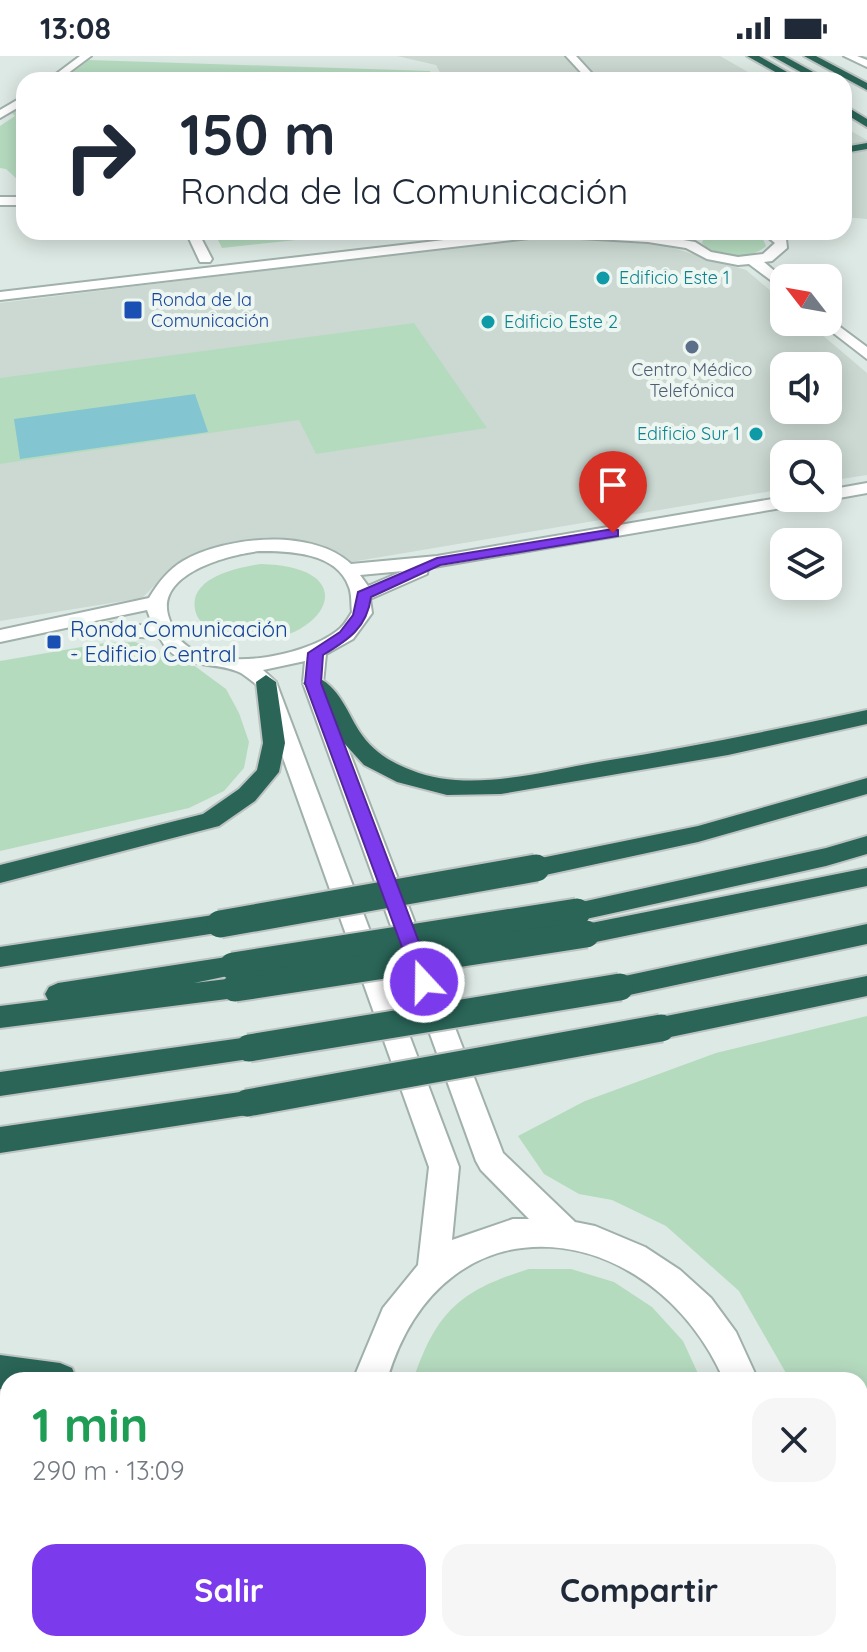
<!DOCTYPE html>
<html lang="es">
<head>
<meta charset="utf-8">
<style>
	body { margin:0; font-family:Quicksand,sans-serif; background:#f6f6f7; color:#1f2937; height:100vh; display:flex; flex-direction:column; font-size:30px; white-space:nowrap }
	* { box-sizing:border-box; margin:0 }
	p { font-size:26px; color:#747a83 }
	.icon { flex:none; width:44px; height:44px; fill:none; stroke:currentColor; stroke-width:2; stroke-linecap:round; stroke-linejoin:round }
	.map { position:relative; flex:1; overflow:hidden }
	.panel { position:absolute; left:0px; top:1316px; width:868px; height:280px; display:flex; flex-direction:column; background:#fff; border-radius:24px 24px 0 0; box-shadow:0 4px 20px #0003 }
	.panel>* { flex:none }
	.guide { position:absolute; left:16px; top:16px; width:836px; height:168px; border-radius:24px; box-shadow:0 4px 20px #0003; background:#fff; color:#1f2937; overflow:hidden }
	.needle { width:52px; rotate:301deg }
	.fabs { position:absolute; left:770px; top:208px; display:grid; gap:16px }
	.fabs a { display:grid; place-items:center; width:72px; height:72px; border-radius:16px; background:#fff; box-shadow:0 4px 20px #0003; font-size:40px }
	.pin { position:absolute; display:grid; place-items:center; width:68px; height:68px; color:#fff; margin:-82px -34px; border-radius:50% 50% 50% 0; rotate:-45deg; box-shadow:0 0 8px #0007 }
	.pin .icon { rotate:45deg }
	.me { position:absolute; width:88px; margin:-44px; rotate:339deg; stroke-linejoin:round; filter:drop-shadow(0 0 6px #0008) }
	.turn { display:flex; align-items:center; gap:28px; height:168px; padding:0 32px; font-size:36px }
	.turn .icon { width:104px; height:104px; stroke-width:2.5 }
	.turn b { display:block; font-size:56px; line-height:68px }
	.round { display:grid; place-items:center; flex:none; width:84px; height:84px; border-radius:24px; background:#f6f6f7 }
	.head { display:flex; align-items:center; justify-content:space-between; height:136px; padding:0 32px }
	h1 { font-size:48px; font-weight:800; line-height:60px; color:#1e9e55 }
	.primary-button { display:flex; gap:16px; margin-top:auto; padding:16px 32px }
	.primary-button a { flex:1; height:92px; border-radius:24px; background:#7c3aed; color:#fff; font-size:32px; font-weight:800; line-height:92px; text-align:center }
	.primary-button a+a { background:#f6f6f7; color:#1f2937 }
	.status { display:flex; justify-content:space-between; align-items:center; height:56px; padding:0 40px; background:#fff; direction:ltr }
	.status svg { height:22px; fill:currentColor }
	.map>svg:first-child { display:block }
	.built { fill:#cbd9d2; fill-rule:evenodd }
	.green { fill:#b5dbbf }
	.water { fill:#83c5d0 }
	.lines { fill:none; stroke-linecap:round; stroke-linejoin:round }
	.minor-casing { stroke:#a0b0ab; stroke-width:4 }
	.highway-casing { stroke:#bcc3c1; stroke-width:4 }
	.minor { fill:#fff; fill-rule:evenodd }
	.highway { fill:#2a6558; fill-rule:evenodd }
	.highway-bridge-casing { stroke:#bcc3c1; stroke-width:31; stroke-linecap:butt }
	.highway-bridge { stroke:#2a6558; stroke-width:27 }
	.route { fill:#7c3aed; stroke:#51269a; stroke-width:2 }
	.culture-dot { fill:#0f9aa8; stroke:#edf6f1; stroke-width:3 }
	.transit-dot { fill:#1a4fb4; stroke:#edf6f1; stroke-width:3 }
	.service-dot { fill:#5c6f8a; stroke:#edf6f1; stroke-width:3 }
	.labels { text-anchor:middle; stroke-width:8; stroke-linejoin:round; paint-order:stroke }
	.far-culture-label { font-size:18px; fill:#0d838f; stroke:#edf6f1; text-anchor:start }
	.far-transit-label { font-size:18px; fill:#164399; stroke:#edf6f1; text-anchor:start }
	.far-service-label { font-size:18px; fill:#4e5e75; stroke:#edf6f1 }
	.transit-label { font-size:22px; fill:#164399; stroke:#edf6f1; text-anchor:start }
</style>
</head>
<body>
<div class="status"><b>13:08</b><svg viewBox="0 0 49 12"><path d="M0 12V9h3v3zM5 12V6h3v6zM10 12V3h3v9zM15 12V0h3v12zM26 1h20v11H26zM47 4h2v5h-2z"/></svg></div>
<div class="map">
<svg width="867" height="1596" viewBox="0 0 867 1596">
	<rect width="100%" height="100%" fill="#dde9e4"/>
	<!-- built -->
	<g class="built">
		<path d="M397,0h323l42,24h-318l-8,-15z"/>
		<path d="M844,71l23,13v79l-23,-2z"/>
		<path d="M543,180l107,5 96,29 38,32v20h23l60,51v102l-39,6v-27h-44v35l-433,73 -57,-18 -77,7 -44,16 -31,31 -142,23v-318zM784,310h44v44h-44z"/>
	</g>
	<!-- green -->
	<g class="green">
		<path d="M89,4l341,11 4,9h-372z"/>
		<path d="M24,48v75h-7l-11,-10 -6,-1v-42l15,-10 -4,-4z"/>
		<path d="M214,176h156l-148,16z"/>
		<path d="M714,176h30l19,7 3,7c-16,15 -49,12 -64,-3l2,-6z"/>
		<path d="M414,267l73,105 -171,26 -17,-34 -299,44v-86z"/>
		<path d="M261,508c117,3 54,94 -32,73 -13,-3 -29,-11 -33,-24 -11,-35 42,-46 65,-49z"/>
		<path d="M135,586l57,22 34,25 13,24 10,29 -5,26 -20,23 -35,17 -189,43v-190l105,-18z"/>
		<path d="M867,960v378l-7,5v-19h-70l-51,-89 -73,-65 -54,-26 -33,-6 -35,-20 -26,-38 67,-35 131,-48z"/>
		<path d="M529,1213h42l43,13 38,25 31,34 18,39h-288c23,-68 47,-90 116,-111z"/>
	</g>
	<!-- water -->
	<path class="water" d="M195,338l13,38 -188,27 -6,-40z"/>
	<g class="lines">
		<!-- minor casing -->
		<g class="minor-casing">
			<g id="minor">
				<path d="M80,0h11l-32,24h-11z"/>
				<path d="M566,0h10l22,24h-10z"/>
				<path d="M844,0h13l10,4v7z"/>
				<path d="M24,40v8l-24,14v-8z"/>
				<rect x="0" y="141" width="24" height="8"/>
				<path d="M186,176h12l14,27 -2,3h-10z"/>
				<path d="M513,176l135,2 47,8 16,10 27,5 25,-3 12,-11 -14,-11h14l11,7 1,9 -15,13 -8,1 20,17v11l-35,-26 -11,1 -31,-6 -21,-11 -38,-6 -102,-6 -546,64v-8z"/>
				<path d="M828,262l39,29v12l-44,-34 -2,-3h7z"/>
				<path d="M867,427v10l-39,7 -7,-2h7v-8z"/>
				<path d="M784,441l36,1 -9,5 -383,65 -1,6 -57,25 2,14 -19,26 -27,15 -3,29 180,470 72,69 20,4 50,21 35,23 31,28 25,34 22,48h-34c-72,-163 -281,-192 -337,0h-34l30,-72 35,-43 11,-98 -172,-482c-5,-4 -11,-9 -16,-12 -27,-14 -63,0 -81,-35l-77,-4 -7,-2 -1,-6 -75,16v-12l149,-32c9,-15 19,-28 34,-37 42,-25 130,-33 168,3l86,-8zM259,495c30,0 78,1 90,36 3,7 2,18 3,25 -4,7 -9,15 -15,19 -34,26 -122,43 -156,10 -3,-4 -6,-12 -9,-16 -26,-49 54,-70 87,-74zM403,515l-35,15 -8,-11zM147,554l6,16 -63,-4zM305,605l-2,22 173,478 5,9 48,49h-16l-61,21 7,-73 -183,-485 -13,-12z"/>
				<path d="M860,1410l7,2v60l-7,3z"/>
				<path d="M337,1588h39l-3,8h-39z"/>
				<path d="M390,1588h46l-3,8h-46z"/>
				<path d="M553,1588h39l3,8h-39z"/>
				<path d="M681,1588h38l1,8h-38z"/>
			</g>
		</g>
		<!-- highway casing -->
		<g class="highway-casing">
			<g id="highway">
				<path d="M747,0h12l35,20 -8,2z"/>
				<path d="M772,0h12l42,23 -11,1z"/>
				<path d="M804,0h12l51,27v7z"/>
				<path d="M844,49l23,14v8l-23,-14z"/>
				<path d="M867,87v6l-23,4v-6z"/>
				<path d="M266,619l10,7 9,61 -6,29 -24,29 -36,25 -219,57v-18l203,-51 36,-25 18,-19 6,-27 -7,-61z"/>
				<path d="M313,620c27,8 35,40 49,59 12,17 30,28 49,35 59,24 132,1 193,-9 88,-14 175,-32 263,-51v14l-139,31 -227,39 -54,1 -50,-13 -33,-17 -21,-23 -13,-28 -27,-31z"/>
				<path d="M867,722v16l-169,48 -162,35 -9,-3 -3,-6 3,-6 9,-3 162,-33z"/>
				<path d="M867,780v18l-41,12 -249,55 -9,-2 -4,-7 4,-7 9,-2 249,-55z"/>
				<path d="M867,812v18l-281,58 -9,-3 -4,-7 4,-7 9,-3z"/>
				<path d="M220,858l9,3 4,7 -4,7 -229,36v-20z"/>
				<path d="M867,868v20l-247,53 -9,-3 -4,-7 4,-7 9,-3z"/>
				<path d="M233,900l9,3 4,7 -4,7 -48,10 41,-5 9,3 4,7 -4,7 -9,3 -235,30v-22l48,-6 -3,-6 4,-7 9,-4z"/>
				<path d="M867,920v20l-206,43 -10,-3 -4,-8 4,-8 10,-3z"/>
				<path d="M249,981l10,3 4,8 -4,8 -10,3 -249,37v-24z"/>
				<path d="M247,1035l10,3 4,9 -4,9 -10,3 -247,38v-26z"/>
				<path d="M0,1299l60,8 12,5 5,12h-69v10l-8,-1z"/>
			</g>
		</g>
		<!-- minor -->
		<use href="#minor" class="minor"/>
		<!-- highway -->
		<use href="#highway" class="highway"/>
		<!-- highway-bridge casing -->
		<g class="highway-bridge-casing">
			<g id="highway-bridge">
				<path d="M220,868l316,-56"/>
				<path d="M233,910l344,-54"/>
				<path d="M235,932l351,-54"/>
				<path d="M249,992l371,-61"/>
				<path d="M247,1047l414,-75"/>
			</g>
		</g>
		<!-- highway-bridge -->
		<use href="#highway-bridge" class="highway-bridge"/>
	</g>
	<!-- route -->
	<path class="route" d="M613,473l5,1v6l-178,29 -69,32c-4,31 -23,43 -48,58l-2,28 113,299 -3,6h-14l-112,-305 3,-30 32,-21 13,-17 5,-23 79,-34z"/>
	<!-- markers -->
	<g class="culture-dot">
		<circle cx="603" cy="222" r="8"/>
		<circle cx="488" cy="266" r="8"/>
		<circle cx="756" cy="378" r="8"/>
	</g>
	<g class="transit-dot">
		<rect x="123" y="244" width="20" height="20" rx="4"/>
		<rect x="46" y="578" width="16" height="16" rx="4"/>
	</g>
	<circle class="service-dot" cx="692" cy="291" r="8"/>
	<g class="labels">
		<!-- far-culture labels -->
		<g class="far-culture-label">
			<text x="619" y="228">Edificio Este 1</text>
			<text x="504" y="272">Edificio Este 2</text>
			<text x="740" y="384" text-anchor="end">Edificio Sur 1</text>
		</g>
		<!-- far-transit labels -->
		<g class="far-transit-label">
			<text x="151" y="250">Ronda de la<tspan x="151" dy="21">Comunicación</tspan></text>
		</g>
		<!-- far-service labels -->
		<g class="far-service-label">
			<text x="692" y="320">Centro Médico<tspan x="692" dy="21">Telefónica</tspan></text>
		</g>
		<!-- transit labels -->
		<g class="transit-label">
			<text x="70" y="581">Ronda Comunicación<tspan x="70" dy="25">- Edificio Central</tspan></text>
		</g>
	</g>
</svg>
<div class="fabs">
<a><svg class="needle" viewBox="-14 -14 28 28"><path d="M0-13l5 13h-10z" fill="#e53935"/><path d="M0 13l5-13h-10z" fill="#747a83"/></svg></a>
<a><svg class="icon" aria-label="sound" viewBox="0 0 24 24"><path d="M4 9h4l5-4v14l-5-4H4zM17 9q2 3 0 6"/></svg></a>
<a><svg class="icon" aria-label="search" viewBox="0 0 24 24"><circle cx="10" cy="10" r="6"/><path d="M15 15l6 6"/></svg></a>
<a><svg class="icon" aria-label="layers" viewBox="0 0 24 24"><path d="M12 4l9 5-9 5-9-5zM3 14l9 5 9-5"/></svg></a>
</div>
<div class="pin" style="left:613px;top:477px;background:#d93025"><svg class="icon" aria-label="arrive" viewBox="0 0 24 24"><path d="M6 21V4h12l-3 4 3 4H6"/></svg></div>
<svg class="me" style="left:424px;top:926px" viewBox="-20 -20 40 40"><circle r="17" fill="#7c3aed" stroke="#fff" stroke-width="3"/><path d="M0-11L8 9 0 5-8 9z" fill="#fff"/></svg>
<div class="guide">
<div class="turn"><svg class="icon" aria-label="right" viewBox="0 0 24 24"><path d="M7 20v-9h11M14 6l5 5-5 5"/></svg><div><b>150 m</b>Ronda de la Comunicación</div></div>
</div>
<section class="panel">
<div class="head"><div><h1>1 min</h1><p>290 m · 13:09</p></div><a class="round"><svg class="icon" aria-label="close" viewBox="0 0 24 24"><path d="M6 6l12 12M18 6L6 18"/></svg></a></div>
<div class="primary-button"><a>Salir</a><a>Compartir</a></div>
</section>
</div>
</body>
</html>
